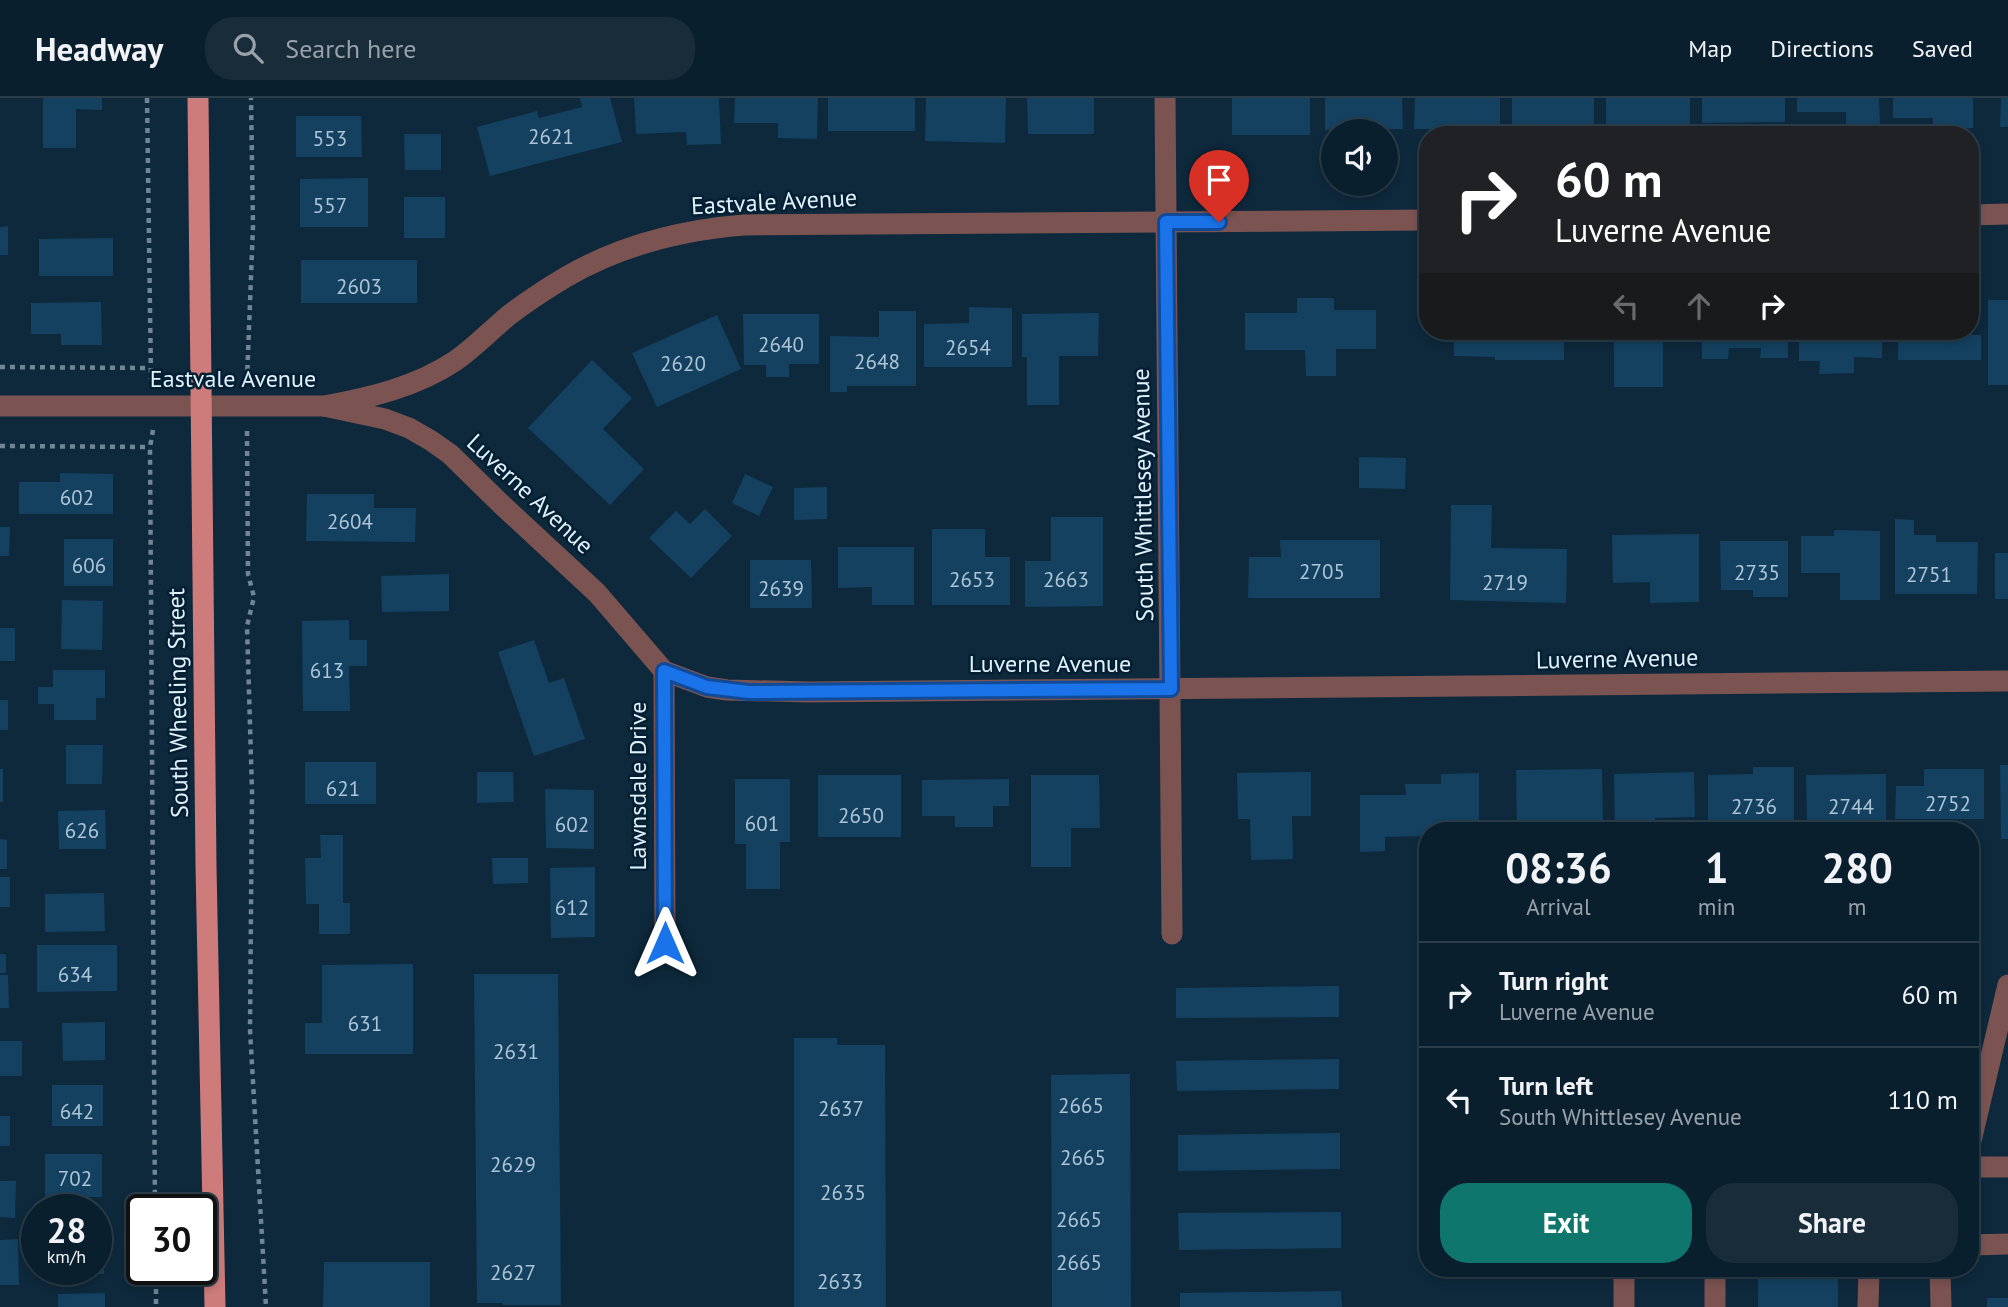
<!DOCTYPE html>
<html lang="en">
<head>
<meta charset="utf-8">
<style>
	body { margin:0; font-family:"PT Sans",sans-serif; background:#182c39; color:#f1f3f6; height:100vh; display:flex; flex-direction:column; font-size:26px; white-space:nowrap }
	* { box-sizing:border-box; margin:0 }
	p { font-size:23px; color:#99a2aa }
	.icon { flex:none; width:38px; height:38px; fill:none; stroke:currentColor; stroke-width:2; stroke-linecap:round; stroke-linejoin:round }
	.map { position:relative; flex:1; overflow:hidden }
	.drawer { position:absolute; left:1419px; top:724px; width:560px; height:455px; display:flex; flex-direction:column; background:#0a1f2d; border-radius:28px; box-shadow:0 4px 10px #0003,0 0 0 2px #2a3d49 }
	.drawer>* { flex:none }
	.guide { position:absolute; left:1419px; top:28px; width:560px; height:214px; border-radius:28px; box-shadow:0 4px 10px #0003,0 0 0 2px #2a3d49; background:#202124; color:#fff; overflow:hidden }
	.tools { position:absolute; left:1321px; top:21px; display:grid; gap:14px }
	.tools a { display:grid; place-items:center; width:77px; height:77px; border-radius:50%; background:#0a1f2d; box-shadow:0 4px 10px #0003,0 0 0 2px #2a3d49; font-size:35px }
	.speed { position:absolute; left:21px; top:1096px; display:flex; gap:14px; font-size:35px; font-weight:700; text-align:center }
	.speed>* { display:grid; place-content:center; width:91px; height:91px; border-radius:50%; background:#0a1f2d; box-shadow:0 4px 10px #0003,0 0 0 2px #2a3d49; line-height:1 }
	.speed small { font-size:18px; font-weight:400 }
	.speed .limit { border:4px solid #111; border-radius:10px; background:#fff; color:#111 }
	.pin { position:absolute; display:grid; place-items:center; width:60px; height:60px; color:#fff; margin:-72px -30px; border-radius:50% 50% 50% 0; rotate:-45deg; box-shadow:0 0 7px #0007 }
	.pin .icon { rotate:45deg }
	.me { position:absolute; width:77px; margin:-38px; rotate:0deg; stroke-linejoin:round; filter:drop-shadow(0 0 5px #0008) }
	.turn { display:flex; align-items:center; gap:24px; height:147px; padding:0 21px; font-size:32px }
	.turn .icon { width:91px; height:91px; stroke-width:2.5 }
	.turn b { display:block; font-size:49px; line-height:60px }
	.lanes { display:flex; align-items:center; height:66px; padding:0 21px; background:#0003; justify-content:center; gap:35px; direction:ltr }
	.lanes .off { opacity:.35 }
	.eta { display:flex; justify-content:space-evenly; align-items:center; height:119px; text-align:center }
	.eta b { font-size:42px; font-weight:600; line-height:49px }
	.primary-button { display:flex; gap:14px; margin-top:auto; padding:14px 21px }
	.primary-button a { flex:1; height:80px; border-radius:28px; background:#0f766e; color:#fff; font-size:28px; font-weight:600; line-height:80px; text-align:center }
	.primary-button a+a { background:#182c39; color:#f1f3f6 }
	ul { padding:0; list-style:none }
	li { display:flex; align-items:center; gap:21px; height:105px; padding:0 21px; border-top:2px solid #2a3d49 }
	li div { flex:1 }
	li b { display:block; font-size:26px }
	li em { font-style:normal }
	header { display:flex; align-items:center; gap:42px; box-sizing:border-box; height:98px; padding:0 35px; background:#0a1f2d; border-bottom:2px solid #2a3d49 }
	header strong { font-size:33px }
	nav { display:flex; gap:38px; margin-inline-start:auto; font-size:24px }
	.search { width:490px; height:63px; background:#182c39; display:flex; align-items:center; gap:18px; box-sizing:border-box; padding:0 24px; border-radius:28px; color:#99a2aa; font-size:26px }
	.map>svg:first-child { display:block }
	.building { fill:#144160 }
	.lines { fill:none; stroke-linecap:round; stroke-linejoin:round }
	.path { stroke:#708696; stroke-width:4.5; stroke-dasharray:5 5; stroke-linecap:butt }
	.minor { stroke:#7b5351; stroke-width:21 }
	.major { stroke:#ce7c7b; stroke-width:21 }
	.route-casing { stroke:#114b97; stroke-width:18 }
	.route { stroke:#1a73e8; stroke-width:12 }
	.labels { text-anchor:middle; stroke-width:5; stroke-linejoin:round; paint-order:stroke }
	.number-label { font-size:21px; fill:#aec5d6 }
	.street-label { font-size:24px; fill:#e1f1fe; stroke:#041f32 }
</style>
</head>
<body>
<header>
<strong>Headway</strong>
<div class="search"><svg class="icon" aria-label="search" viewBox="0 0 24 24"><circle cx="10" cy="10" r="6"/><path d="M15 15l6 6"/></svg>Search here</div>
<nav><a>Map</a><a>Directions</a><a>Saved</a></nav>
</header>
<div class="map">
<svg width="2008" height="1209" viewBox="0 0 2008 1209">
	<rect width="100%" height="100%" fill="#0e293c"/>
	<!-- building -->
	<g class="building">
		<path d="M43,0h59v12l-26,-1v39h-33z"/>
		<path d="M580,0h30l12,44 -132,34 -13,-49 60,-16 2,7 43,-11z"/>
		<path d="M634,0h85l2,46 -34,1 -1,-13 -50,2z"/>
		<path d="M735,0h83l-1,41 -39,-1v-15h-44z"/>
		<rect x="828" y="0" width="87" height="33"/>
		<path d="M926,0h80l-1,45 -80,-2z"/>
		<path d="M1027,0h67v36h-66z"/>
		<rect x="1232" y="0" width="78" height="37"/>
		<path d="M1325,0h77l1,31 -78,1z"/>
		<path d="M1415,0h85v32l-86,-1z"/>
		<path d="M1512,0h82v31l-82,-1z"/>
		<path d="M1606,0h84v28l-84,1z"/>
		<path d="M1702,0h83v24l-83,1z"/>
		<path d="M1797,0h82l1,28 -34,1v-15h-49z"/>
		<path d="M1893,0h80v30l-40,1v-11h-40z"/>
		<path d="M2001,0h7v29h-8z"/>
		<path d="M296,18h65l1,41h-66z"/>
		<path d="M404,36h37v36h-36z"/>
		<path d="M368,80v49h-68v-48z"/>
		<rect x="404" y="99" width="41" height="41"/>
		<path d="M8,128v29h-8v-28z"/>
		<path d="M113,140v38h-74v-37z"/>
		<rect x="301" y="162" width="116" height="43"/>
		<path d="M1297,200h37v12h42v39h-40v27h-30l-1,-26h-60v-37h52z"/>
		<rect x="1988" y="202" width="20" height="85"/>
		<path d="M101,204l1,43h-41v-11h-30v-31z"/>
		<path d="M969,209l43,1v59h-88v-43l45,-1z"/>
		<path d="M879,213h37v75h-69v6h-17v-56l49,1z"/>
		<path d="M1099,215l-1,43h-39v49h-32v-48h-5v-43z"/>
		<path d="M743,216h76v50h-30v13h-23v-12h-22z"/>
		<path d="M717,217l24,54 -84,38 -25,-54z"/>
		<path d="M1454,233h110v29h-69v-3l-41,-1z"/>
		<path d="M1614,233h76v10h-27v46h-49z"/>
		<path d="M1702,233h86v27h-28l1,-10h-32l-1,11h-26z"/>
		<path d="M1799,233h83v27l-28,-1v16l-35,1 1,-13h-21z"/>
		<path d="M1898,233h74v4h9v25h-83z"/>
		<path d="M592,262l40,38 -29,31 41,40 -34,36 -82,-77z"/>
		<path d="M1359,359l47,1 -1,31 -46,-1z"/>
		<path d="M60,375l53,1v40h-94v-32h41z"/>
		<path d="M745,376l28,13 -14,29 -27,-13z"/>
		<path d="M827,389v32l-33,1v-32z"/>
		<path d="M307,396h67v14h42l-1,34 -109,-1z"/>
		<path d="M1451,407h41l-1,43 76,1 -1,54 -116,-3z"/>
		<path d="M705,411l27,27 -41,42 -42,-40 27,-27 14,13z"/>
		<path d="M1051,419h52v89l-78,1v-46h26z"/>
		<path d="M1895,421l19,1v15h22v7h42l-1,52h-82z"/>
		<path d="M0,429h10l-1,29h-9z"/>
		<path d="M932,431h53v28h25v48h-78z"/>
		<path d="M1834,432l46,1v69h-40v-27h-39v-37h33z"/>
		<path d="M1699,436v68l-49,1v-21l-37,1 -1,-48z"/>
		<rect x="64" y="441" width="49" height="47"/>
		<path d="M1280,442h100v58h-132l1,-41h32z"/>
		<path d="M1720,443h68v56h-35v-7h-32z"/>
		<path d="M838,449h76v58h-42v-18l-34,1z"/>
		<rect x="1995" y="455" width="13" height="46"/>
		<path d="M750,462h61l1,48h-62z"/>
		<path d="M449,476v37l-67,1 -1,-36z"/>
		<path d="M62,502l41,1 -1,49 -41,-1z"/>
		<path d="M349,522v20h18v26h-18l1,45h-47l-1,-90z"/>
		<rect x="0" y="530" width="15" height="33"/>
		<path d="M534,542l15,43 15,-5 21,61 -51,17 -36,-104z"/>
		<path d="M53,572h52v28h-9v22h-42v-16h-16v-17h15z"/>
		<rect x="0" y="602" width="8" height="30"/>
		<path d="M66,647h37l-1,39h-36z"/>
		<rect x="305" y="664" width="71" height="42"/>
		<path d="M2000,667h8v74h-7z"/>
		<path d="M1753,669h41v55l-25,1v8h-28v-7h-33v-49l45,-1z"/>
		<rect x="0" y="671" width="3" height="33"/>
		<path d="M1602,671l1,55 -55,1v6h-31l-1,-61z"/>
		<path d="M1924,671h60v50h-89l1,-33h28z"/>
		<path d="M477,674h36l1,30 -37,1z"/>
		<path d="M1311,674v44h-19l1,43 -42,1 -1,-41h-12l-1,-46z"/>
		<path d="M1694,674l1,45 -40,1 1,13h-41l-1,-57z"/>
		<path d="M1479,675v58h-51v5l-43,1v14l-25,1v-57h46l-1,-11h36v-10z"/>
		<path d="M1886,676v46l-79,1 -1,-46z"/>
		<rect x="818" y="677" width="83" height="62"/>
		<path d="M1031,677h68l1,53h-29v39h-40z"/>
		<path d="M735,681h55v63h-10v47h-34v-45h-11z"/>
		<path d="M1009,681v27h-16v21h-38v-11h-33v-36z"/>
		<path d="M545,691l49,1v59l-48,-1z"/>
		<path d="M105,712l1,39h-47l-1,-38z"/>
		<path d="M320,737h23v68h7v31h-31v-30h-13l-1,-46h16z"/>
		<path d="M0,741l7,1v29h-7z"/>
		<path d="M492,760h36v25l-35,1z"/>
		<path d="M595,769v70l-44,1 -1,-70z"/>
		<rect x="0" y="779" width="10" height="30"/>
		<path d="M104,795l1,38 -60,1v-38z"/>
		<path d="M37,847h80v46l-80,1z"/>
		<rect x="0" y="856" width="6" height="19"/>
		<path d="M413,866v90h-108v-31h17v-58z"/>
		<path d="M474,876h84l3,331h-58v-2h-26z"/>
		<path d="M0,877h8l1,33h-9z"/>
		<path d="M1339,888v31l-163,1v-30z"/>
		<path d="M105,924v38l-42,1 -1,-38z"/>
		<path d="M794,940h43v7h48l1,262h-92z"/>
		<rect x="0" y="943" width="22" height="35"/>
		<path d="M1339,961v30l-162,2 -1,-30z"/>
		<path d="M1130,976l1,233h-79l-1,-232z"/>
		<rect x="52" y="987" width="51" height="41"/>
		<rect x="0" y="1018" width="10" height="30"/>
		<path d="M1340,1035v36l-162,2v-36z"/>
		<rect x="45" y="1056" width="57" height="43"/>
		<path d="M0,1083h16l-1,37 -15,-1z"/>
		<path d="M1341,1114v36l-162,2 -1,-37z"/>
		<path d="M96,1127h8v49h-44v-5h36z"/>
		<path d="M18,1141l1,46h-19v-45z"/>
		<path d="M324,1164h106v45h-107z"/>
		<rect x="1758" y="1171" width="80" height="38"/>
		<path d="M1341,1193l1,16h-162v-14z"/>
		<path d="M105,1195v14h-47v-13z"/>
		<rect x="1987" y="1200" width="21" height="9"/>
	</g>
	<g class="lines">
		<!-- path -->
		<g class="path">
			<path d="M147,0l4,281"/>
			<path d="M0,269l150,1"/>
			<path d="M247,282l6,-154 -2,-128"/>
			<path d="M153,332l-3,17 5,762"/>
			<path d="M247,333l1,143 6,23 -7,29 5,165 -2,239 16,277"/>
			<path d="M0,348l150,1"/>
			<path d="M156,1171v38"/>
		</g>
		<!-- minor -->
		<g class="minor">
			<path d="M1165,0l7,836"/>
			<path d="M1970,117l38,-1"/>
			<path d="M0,308h324c45,-8 92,-19 131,-45 19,-13 35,-30 53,-45 18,-14 38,-27 58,-39 55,-32 115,-47 178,-52l684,-5"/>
			<path d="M324,308l61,13 24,9 21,12 20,14 51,50 96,89 67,78 43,16 20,3 82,2 1199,-11"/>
			<path d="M664,573l1,271"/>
			<path d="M1970,1047l38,-160"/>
			<path d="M1970,1069h38"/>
			<path d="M1970,1147l38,-1"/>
			<path d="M1624,1171v38"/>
			<path d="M1715,1171v38"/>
			<path d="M1940,1171l1,38"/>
			<path d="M1868,1209l1,-38"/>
		</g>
		<!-- major -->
		<path class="major" d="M198,0l8,768 9,441"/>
	</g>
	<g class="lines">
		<!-- route casing -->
		<g class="route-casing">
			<path id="route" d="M665,845l-1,-272 43,16 42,5 422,-3 -5,-467h53"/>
		</g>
		<!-- route -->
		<use href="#route" class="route"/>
	</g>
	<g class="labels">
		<!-- number labels -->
		<g class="number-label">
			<text x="551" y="46">2621</text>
			<text x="330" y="48">553</text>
			<text x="330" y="115">557</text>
			<text x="359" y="196">2603</text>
			<text x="781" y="254">2640</text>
			<text x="968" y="257">2654</text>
			<text x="877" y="271">2648</text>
			<text x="683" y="273">2620</text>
			<text x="77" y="407">602</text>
			<text x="350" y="431">2604</text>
			<text x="89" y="475">606</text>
			<text x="1322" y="481">2705</text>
			<text x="1757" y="482">2735</text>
			<text x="1929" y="484">2751</text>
			<text x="972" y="489">2653</text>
			<text x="1066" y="489">2663</text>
			<text x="1505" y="492">2719</text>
			<text x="781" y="498">2639</text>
			<text x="327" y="580">613</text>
			<text x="343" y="698">621</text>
			<text x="1948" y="713">2752</text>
			<text x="1754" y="716">2736</text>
			<text x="1851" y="716">2744</text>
			<text x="861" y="725">2650</text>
			<text x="762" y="733">601</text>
			<text x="572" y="734">602</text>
			<text x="82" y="740">626</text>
			<text x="572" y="817">612</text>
			<text x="75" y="884">634</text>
			<text x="365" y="933">631</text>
			<text x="516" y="961">2631</text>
			<text x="1081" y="1015">2665</text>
			<text x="841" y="1018">2637</text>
			<text x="77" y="1021">642</text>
			<text x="1083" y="1067">2665</text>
			<text x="513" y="1074">2629</text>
			<text x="75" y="1088">702</text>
			<text x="843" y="1102">2635</text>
			<text x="1079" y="1129">2665</text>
			<text x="1079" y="1172">2665</text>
			<text x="513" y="1182">2627</text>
			<text x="840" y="1191">2633</text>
		</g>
		<!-- street labels -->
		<g class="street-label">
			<text transform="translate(774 104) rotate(-3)" y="8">Eastvale Avenue</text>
			<text x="233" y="289">Eastvale Avenue</text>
			<text transform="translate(530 396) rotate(43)" y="8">Luverne Avenue</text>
			<text transform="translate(1143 397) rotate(-91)" y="8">South Whittlesey Avenue</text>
			<text transform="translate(1617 561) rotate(-1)" y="8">Luverne Avenue</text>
			<text x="1050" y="574">Luverne Avenue</text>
			<text transform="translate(178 605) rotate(-91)" y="8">South Wheeling Street</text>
			<text transform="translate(638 688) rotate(-90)" y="8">Lawnsdale Drive</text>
		</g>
	</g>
</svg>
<div class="tools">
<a><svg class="icon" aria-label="sound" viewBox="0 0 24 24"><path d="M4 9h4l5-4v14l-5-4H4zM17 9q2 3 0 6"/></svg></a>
</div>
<div class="speed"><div>28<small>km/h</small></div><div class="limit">30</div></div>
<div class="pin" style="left:1219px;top:124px;background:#d93025"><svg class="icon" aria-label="arrive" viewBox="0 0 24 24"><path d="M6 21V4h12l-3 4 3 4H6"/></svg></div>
<svg class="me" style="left:665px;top:845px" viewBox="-20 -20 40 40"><path d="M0-17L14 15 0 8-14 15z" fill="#1a73e8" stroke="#fff" stroke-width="4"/></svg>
<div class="guide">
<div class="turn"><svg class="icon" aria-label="right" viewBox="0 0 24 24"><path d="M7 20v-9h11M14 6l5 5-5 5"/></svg><div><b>60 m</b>Luverne Avenue</div></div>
<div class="lanes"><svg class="icon off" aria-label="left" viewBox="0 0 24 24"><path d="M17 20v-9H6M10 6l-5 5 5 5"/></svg><svg class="icon off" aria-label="ahead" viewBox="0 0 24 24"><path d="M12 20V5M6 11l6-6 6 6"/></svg><svg class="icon" aria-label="right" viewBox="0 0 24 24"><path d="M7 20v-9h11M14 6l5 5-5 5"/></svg></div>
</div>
<section class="drawer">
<div class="eta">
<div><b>08:36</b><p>Arrival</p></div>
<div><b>1</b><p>min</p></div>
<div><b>280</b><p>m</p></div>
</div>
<ul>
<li><svg class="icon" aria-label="right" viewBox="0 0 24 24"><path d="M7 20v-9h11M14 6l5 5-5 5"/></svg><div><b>Turn right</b><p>Luverne Avenue</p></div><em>60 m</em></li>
<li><svg class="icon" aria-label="left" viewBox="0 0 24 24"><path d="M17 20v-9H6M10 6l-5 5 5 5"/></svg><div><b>Turn left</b><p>South Whittlesey Avenue</p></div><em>110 m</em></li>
</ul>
<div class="primary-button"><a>Exit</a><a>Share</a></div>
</section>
</div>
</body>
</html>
